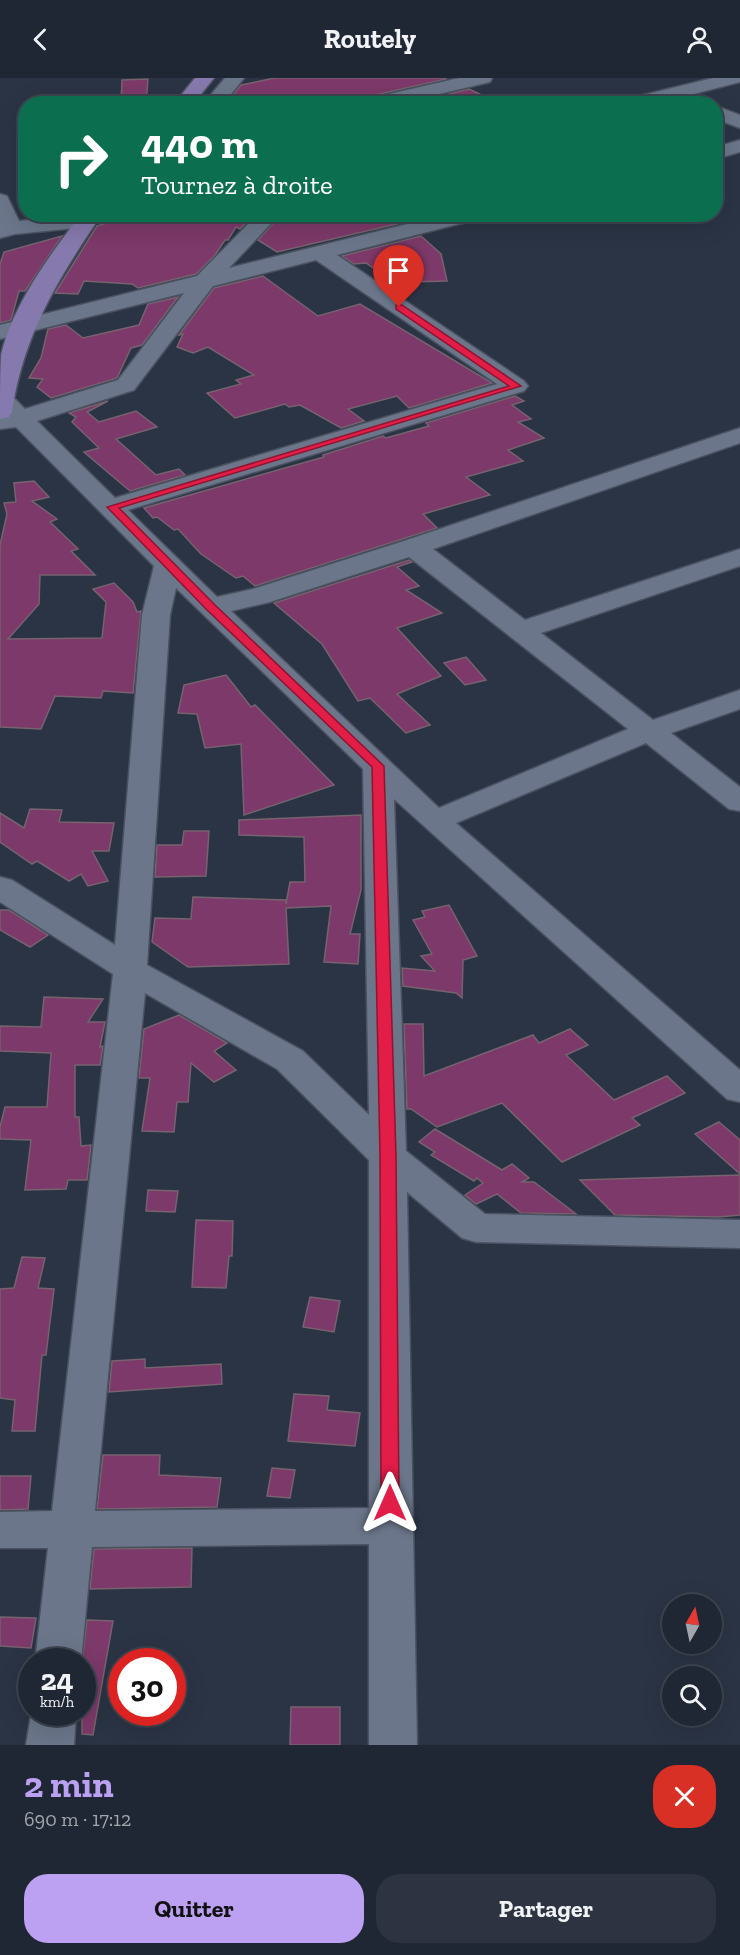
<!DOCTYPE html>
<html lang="fr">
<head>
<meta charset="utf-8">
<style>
	body { margin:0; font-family:"Zilla Slab",serif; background:#2d3340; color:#f1f3f6; height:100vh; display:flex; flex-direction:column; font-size:22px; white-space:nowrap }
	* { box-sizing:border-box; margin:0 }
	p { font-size:20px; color:#a2a5ac }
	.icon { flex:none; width:33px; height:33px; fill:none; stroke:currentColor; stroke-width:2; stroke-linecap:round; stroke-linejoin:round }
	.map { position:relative; height:1667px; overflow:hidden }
	.details { display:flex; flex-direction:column; background:#202734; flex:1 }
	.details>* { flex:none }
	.banner { position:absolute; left:18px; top:18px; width:705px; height:126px; border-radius:24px; box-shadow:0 6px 24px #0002,0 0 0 2px #3d444f; background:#0b6e4f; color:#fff; overflow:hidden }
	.needle { width:39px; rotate:9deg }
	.buttons { position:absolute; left:662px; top:1516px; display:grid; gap:12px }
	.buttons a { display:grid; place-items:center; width:60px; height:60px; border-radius:50%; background:#202734; box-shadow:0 6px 24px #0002,0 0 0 2px #3d444f; font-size:30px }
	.speed { position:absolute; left:18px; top:1570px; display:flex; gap:12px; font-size:30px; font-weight:700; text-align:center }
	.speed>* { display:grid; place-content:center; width:78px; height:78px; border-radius:50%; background:#202734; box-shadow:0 6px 24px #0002,0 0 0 2px #3d444f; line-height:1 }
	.speed small { font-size:15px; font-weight:400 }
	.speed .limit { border:9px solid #d22; background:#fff; color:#111 }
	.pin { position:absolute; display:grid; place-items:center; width:51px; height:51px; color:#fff; margin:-62px -26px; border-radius:50% 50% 50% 0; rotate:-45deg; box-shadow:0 0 6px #0007 }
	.pin .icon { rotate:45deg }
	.me { position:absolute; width:66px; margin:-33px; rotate:0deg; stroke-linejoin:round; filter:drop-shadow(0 0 4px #0008) }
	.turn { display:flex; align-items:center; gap:21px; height:126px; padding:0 24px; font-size:27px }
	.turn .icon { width:78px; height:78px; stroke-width:2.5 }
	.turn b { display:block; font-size:42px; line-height:51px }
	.round { display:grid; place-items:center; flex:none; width:63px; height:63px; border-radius:24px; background:#2d3340 }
	.summary { display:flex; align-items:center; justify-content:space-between; height:102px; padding:0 24px }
	h1 { font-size:36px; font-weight:800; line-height:45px; color:#bca0f2 }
	.cta { display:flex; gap:12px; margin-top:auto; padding:12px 24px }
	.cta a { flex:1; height:69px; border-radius:24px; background:#bca0f2; color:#111; font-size:24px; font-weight:800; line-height:69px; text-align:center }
	.cta a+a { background:#2d3340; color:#f1f3f6 }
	header { display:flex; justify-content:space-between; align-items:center; height:78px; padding:0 24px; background:#202734; font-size:27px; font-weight:800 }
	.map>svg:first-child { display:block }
	.building { fill:#7c3969; stroke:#776270; stroke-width:1.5 }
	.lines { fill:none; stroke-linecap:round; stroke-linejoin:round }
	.minor-casing { stroke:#4a5160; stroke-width:3 }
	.major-casing { stroke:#4a5160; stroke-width:3 }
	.minor { fill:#6b768a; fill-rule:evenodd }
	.major { fill:#8679ad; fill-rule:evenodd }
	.route { fill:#e11d48; stroke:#92132f; stroke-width:1.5 }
</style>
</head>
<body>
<header><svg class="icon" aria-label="back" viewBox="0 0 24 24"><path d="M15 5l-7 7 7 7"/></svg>Routely<svg class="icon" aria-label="person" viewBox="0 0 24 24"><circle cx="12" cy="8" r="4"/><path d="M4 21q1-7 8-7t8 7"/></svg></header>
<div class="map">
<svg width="740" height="1667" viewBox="0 0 740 1667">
	<rect width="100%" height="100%" fill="#2b3445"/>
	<!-- building -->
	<g class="building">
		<path d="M275,0h169l2,1 -84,19 -3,6h-133l15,-19z"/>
		<path d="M148,1l-2,25h-25l1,-24z"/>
		<path d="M469,11l31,15h-91z"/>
		<path d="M136,136h118l-14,15 -4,-2 -8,13h-3l-10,15 -19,19 -58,14 -6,-4 -48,-3 -6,13 -23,-1 42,-67z"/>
		<path d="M282,136h115l8,8 -128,30 -19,-12z"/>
		<path d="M62,158l-37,55h-6l-8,29 -11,3v-59l4,-12z"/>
		<path d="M421,158l20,18 6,27 -38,1 -3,-12 -23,5 -17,-12 -12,1 -12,-8z"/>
		<path d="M263,198l55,40 42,-12 132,79 -83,25 -12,-12 -49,13 16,12 -23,7 -41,-23 -11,2 -4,-3 -50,14 -28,-25 34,-9 -5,-4 18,-5 -46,-28 -15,6 -16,-6 6,-13 -4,1 35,-47z"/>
		<path d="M178,219l-36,48 -11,3 -14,30 -66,20 -14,-11 6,-8 -14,-1 12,-20 7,-29 18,-4 17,13 56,-13 9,-21z"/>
		<path d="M515,318l9,5 -12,4 19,14 -13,3 26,16 -36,12 15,11 -57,16 24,18 -67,19 14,14 -182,58 -12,-10 -7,2 -35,-24 -23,-25 -4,1 -17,-13 -4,1 -9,-10 180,-51 -1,-2 60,-19 3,2 43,-12 -3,-3z"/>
		<path d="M108,323l-21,11 12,10 37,-11 21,16 -41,12 40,36 23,-6 6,6 -55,16 -46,-39 15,-4 -27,-26 4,-5 -7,-4z"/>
		<path d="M34,403l15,16 -17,4 25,18 -7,3 28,27 -7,2 24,24h-55l-1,29 -31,35 94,-1 4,-36 -13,-13 21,-6 19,19 4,10 4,-1 -8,82 -30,-2 -2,7 -46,-2 -14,33 -41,-2v-182l7,-31 -3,-11 12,-1 -2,-19z"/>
		<path d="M409,482l3,2 -15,5 22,19 -13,4 36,23 -45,15 44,48 -44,18 33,31 -24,8 -36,-35 -12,3 -36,-57 -48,-41z"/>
		<path d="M466,579l20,23 -21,5 -21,-22z"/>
		<path d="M226,597l25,32 4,-2 79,80 -90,30 -3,-71 -36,4 -8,-34 -19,-1 6,-28z"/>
		<path d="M30,731l32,1 -3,12 55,1 -5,28h-17l16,30 -20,5 -7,-12 -12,7 -32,-20 -5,3 -32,-22v-29l24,15z"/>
		<path d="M361,737v75l-11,44h10l-2,30 -34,-2 7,-56 -45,2 3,56 -101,3 -36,-25 3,-24 36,1 2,-22 93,3v4l4,-22h15l-1,-45 -65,-2v-15z"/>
		<path d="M184,753h25l-3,45 -51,1 2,-32h25z"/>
		<path d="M449,827l28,51 -14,4 -1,38 -6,-5 -53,-7 -1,-18 33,3 -14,-15 11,-2 -19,-34 12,-3 -3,-6z"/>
		<path d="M0,832h9l39,25 -18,12 -30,-17z"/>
		<path d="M44,919l59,2 -15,23h17l-5,25 3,-1 -3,19h-25v52h4l2,29 10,-1 -4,35h-19l-2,9 -41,1 6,-50 -31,-1v-12l5,-20h42l4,-54 -51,-2v-25l41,1z"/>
		<path d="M179,937l48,28 -13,8 22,19 -22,12 -23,-19 -3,39h-11l-3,30 -32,-1 8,-53h-11l5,-49z"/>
		<path d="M404,946h19l1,52 109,-41 6,8 31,-14 18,16 -22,10 48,45 53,-24 18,17 -53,25 8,7 -78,37 -60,-59 -65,24 -26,-18h-4z"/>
		<path d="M719,1044l21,18v34l-45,-40z"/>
		<path d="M435,1051l67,41 10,-6 17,14 -7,4h12l42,32 -55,-1 -24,-19 -21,10 -11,-9 18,-12 -6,-5 -3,3 -43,-26 4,-3 -16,-10z"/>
		<path d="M740,1097v40l-21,2 -104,-2 -35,-35z"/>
		<path d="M148,1112l30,1 -3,21 -29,-1z"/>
		<path d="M196,1142l37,1 -1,35h-3l-3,32 -34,-1z"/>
		<path d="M22,1179l23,1 -7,30 16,1 -8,66h-4l-7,76h-23l3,-31 -15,-2v-109l14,-1z"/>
		<path d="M310,1219l30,4 -6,31 -31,-5z"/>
		<path d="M145,1281v9l76,-4 1,20 -113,8 3,-31z"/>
		<path d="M294,1316l35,2 -2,14 33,3 -5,33 -67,-5z"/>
		<path d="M103,1377h57l-1,20 62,3 -4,29 -120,2z"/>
		<path d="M272,1390l23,2 -5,28 -23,-2z"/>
		<path d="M0,1398h31l-3,33 -28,1z"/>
		<path d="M192,1470l-1,39 -101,2 4,-40z"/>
		<path d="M0,1539l36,1 -5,30 -31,-2z"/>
		<path d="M87,1542l26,1 -20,114 -11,-1v-70z"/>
		<path d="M291,1629h49v38h-50z"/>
	</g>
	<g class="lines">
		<!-- minor casing -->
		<g class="minor-casing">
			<g id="minor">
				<path d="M225,0h19l-21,26h-20z"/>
				<path d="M459,0h33l-2,4 -93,22h-36l2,-4z"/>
				<path d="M713,0h27v4l-85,22h-34l2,-4z"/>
				<path d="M716,28l24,9v13l-24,-9z"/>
				<path d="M740,62v12l-24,7v-12z"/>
				<path d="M0,116l7,2 12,25 68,-6 7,2 3,4 -3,4 -7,2 -72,7 -15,4z"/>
				<path d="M258,136h22l-51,54 219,-54h37l-3,4 -145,37 187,126 4,5 -4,5 -396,119 89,87 36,-8 151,-48 336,-113v15l-307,106 92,71 215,-71v17l-199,67 112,87 87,-30v19l-69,24 69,54v24l-11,-2 -83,-66 -190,80 284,247v32l-13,-3 -333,-300 12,352 79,63 255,6v28l-264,-6 -14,-4 -55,-46 10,553h-48v-201l-277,3 -11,115h-46l13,-114h-48v-36l52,-1 61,-537 -113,-72v-25l12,3 103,65 27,-330 12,-49 -138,-139 -16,2v-12l4,-2 -4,-3v-20l10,2 15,15 93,-29 66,-87 -184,46v-14l197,-49zM316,182l181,124 -382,114 -78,-77 97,-31 79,-104zM409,479l219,172 -189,79 -208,-197 39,-9zM176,510l187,181 6,346 -66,-64 -156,-86 23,-350zM145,915l132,76 92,91v348l-274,3z"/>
				<path d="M32,1631v4h44l-2,32h-48z"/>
			</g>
		</g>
		<!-- major casing -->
		<g class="major-casing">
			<g id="major">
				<path d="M195,0h19l-21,26h-19z"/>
				<path d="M81,136h21c-43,63 -79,121 -90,198l-3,5 -9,2c0,-20 0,-45 1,-64 12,-51 49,-100 80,-141z"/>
			</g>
		</g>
		<!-- minor -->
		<use href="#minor" class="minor"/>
		<!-- major -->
		<use href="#major" class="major"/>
	</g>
	<!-- route -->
	<path class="route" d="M396,227h6l119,81 -402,122 96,97 169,161 12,390 3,347 -2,6 -7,2 -6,-2 -3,-6 -1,-347 -8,-389 -165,-157 -100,-103 402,-121 -113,-77z"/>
</svg>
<div class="buttons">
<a><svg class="needle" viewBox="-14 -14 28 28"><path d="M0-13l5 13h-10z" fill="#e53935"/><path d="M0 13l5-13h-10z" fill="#a2a5ac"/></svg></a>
<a><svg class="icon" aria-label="search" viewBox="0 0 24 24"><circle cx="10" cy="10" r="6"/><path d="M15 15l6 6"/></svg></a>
</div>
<div class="speed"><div>24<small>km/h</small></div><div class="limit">30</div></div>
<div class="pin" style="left:399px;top:229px;background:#d93025"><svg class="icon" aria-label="arrive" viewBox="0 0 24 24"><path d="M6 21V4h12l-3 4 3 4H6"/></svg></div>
<svg class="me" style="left:390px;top:1425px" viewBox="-20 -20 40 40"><path d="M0-17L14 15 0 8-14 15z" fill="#e11d48" stroke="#fff" stroke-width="4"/></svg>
<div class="banner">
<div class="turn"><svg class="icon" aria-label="right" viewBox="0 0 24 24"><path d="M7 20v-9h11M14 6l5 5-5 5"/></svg><div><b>440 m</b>Tournez à droite</div></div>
</div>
</div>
<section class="details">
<div class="summary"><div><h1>2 min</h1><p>690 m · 17:12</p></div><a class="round" style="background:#d93025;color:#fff"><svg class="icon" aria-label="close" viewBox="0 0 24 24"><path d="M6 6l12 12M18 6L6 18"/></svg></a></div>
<div class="cta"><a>Quitter</a><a>Partager</a></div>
</section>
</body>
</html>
